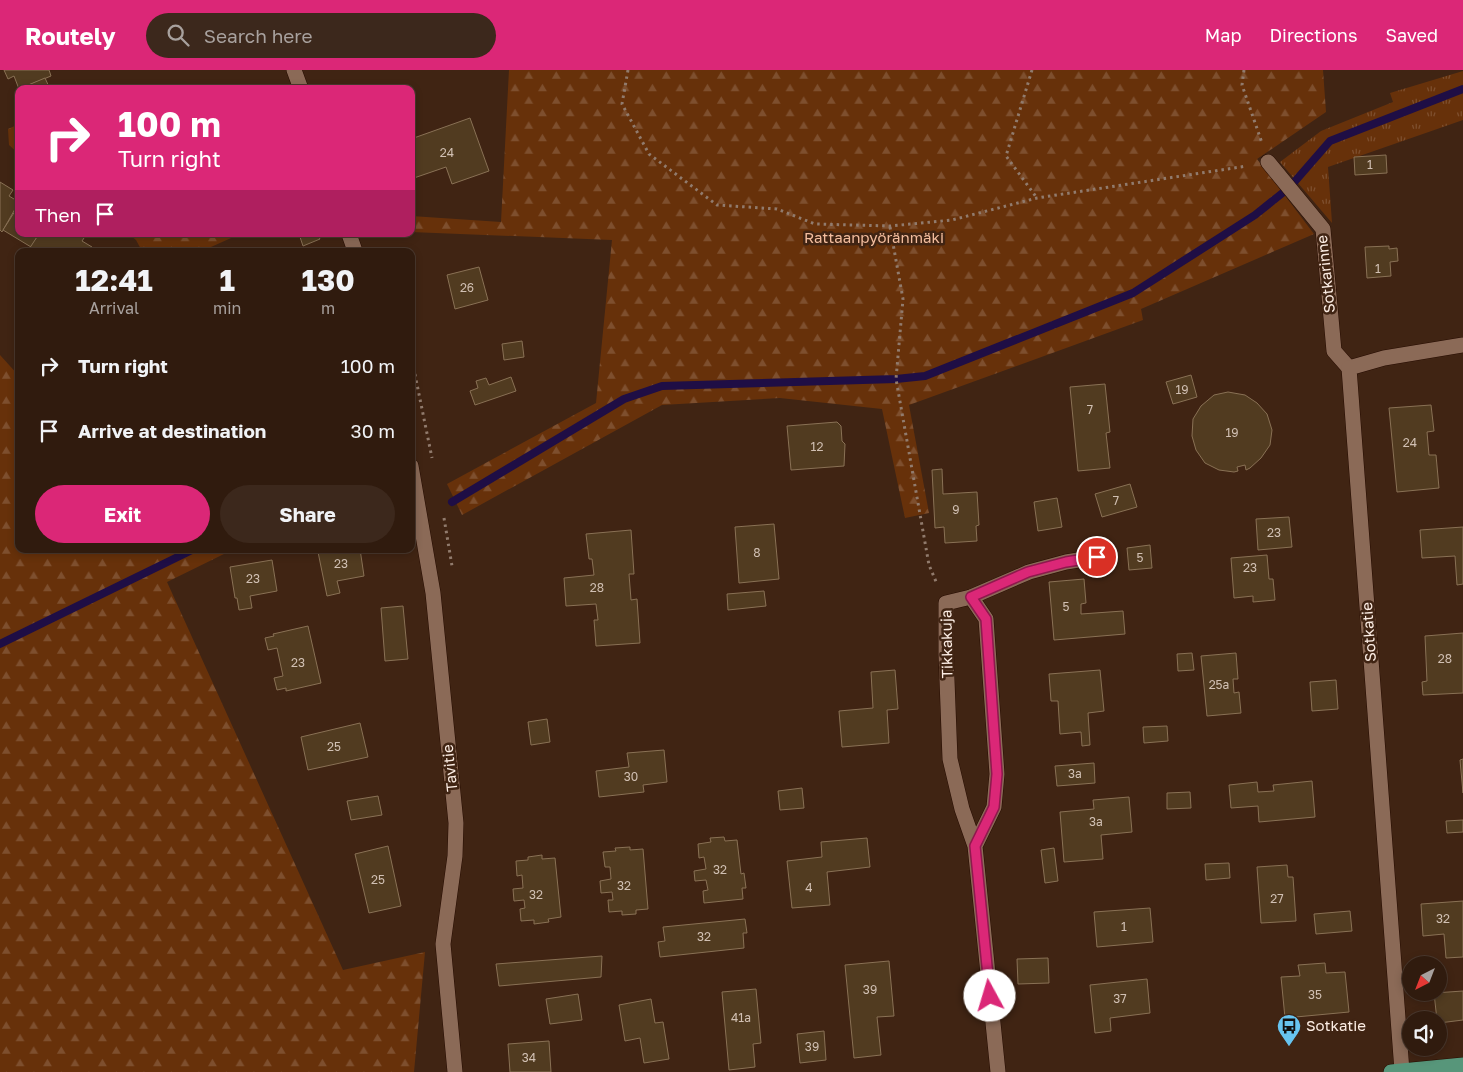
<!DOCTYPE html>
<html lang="en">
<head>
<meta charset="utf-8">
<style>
	body { margin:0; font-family:"Golos Text",sans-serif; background:#3c281c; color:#f1f3f6; height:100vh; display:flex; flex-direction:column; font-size:19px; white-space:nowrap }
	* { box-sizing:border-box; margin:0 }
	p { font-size:16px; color:#a8a19e }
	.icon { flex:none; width:28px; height:28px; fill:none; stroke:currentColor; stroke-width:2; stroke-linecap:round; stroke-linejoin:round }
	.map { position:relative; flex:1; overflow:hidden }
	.sheet { position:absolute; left:15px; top:178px; width:400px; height:305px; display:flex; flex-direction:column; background:#301b0e; border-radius:10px; box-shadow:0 2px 8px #0003,0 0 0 1px #4b392e }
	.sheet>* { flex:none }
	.guide { position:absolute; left:15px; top:15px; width:400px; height:152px; border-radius:10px; box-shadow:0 2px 8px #0003,0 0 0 1px #4b392e; background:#db2777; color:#fff; overflow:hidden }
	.needle { width:32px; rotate:222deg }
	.tools { position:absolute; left:1402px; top:886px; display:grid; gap:10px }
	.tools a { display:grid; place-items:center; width:45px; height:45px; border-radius:50%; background:#301b0e; box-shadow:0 2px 8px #0003,0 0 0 1px #4b392e; font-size:25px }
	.pin { position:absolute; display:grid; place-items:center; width:42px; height:42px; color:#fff; margin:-21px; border:2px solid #fff; border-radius:50%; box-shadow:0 1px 5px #0007 }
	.me { position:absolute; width:55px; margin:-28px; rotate:354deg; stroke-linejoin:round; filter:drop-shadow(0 0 4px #0008) }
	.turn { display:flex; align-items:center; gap:18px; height:105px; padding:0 20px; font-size:22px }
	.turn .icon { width:65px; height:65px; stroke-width:2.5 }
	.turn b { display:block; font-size:35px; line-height:42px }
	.then { display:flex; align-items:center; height:48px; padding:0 20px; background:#0003; gap:10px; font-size:19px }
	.eta { display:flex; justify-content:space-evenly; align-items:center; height:85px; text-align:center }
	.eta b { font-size:30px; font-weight:700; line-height:35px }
	.button { display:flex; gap:10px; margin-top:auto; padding:10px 20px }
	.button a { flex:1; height:58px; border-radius:30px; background:#db2777; color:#fff; font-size:20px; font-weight:700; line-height:58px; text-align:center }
	.button a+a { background:#3c281c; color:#f1f3f6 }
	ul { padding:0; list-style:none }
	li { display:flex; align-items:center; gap:15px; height:65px; padding:0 20px }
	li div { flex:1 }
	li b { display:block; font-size:19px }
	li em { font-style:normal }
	header { display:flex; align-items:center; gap:30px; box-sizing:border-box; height:70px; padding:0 25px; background:#db2777; color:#fff }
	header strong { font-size:24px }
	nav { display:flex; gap:28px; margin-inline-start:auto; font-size:18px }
	.search { width:350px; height:45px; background:#3c281c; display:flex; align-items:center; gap:12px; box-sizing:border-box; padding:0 18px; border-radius:28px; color:#a8a19e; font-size:19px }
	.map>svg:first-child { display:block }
	.grass { fill:url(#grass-tufts) }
	.forest { fill:url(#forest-firs) }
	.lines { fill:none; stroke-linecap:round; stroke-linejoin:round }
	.stream { stroke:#1f0e45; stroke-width:8 }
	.building { fill:#513b20; stroke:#897155 }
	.minor-casing { stroke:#260c00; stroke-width:16 }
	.major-casing { stroke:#260c00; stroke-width:16 }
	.path { stroke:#917b6d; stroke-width:3; stroke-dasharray:2.5 4; stroke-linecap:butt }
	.minor { stroke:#8b6a57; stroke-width:15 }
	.major { stroke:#57967a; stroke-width:15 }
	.route-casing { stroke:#8e194d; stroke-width:12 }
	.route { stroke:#db2777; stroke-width:9 }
	.labels { text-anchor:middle; stroke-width:5; stroke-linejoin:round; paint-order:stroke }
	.number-label { font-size:12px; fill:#d1c0b3 }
	.park-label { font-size:15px; fill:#f3bd9e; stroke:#402413 }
	.street-label { font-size:15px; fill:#fcede4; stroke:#402413 }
	.poi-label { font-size:15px; fill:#fcede4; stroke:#402413; text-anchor:start }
</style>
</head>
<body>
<header>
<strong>Routely</strong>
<div class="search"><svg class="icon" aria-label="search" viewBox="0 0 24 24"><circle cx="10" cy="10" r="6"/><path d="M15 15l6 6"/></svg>Search here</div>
<nav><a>Map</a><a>Directions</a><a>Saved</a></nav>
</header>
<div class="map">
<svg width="1463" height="1002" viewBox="0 0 1463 1002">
	<defs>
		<pattern id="grass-tufts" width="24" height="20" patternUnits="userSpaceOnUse" patternTransform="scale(1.25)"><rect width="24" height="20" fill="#67310a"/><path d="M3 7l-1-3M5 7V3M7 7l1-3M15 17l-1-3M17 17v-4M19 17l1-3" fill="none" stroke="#7e4f2e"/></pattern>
		<pattern id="forest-firs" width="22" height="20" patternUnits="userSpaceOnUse" patternTransform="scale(1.25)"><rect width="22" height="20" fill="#67310a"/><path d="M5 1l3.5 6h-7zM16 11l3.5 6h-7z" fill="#7e4f2e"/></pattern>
	</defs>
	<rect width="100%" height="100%" fill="#402413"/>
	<!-- grass -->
	<path class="grass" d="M1463,1v49l-135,47 4,56 -52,-61 41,-31 72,-29 -3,-9z"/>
	<!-- forest -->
	<g class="forest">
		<path d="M509,0h814l3,42 -69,47 57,75 -173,75 2,11 -234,85 20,108 -24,5 -23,-109 -102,-11 -118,7 -200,110 -15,-31 149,-81 16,-163 -201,-8v-16l90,6z"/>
		<path d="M19,54v30l-10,-9 -1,-16z"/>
		<path d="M129,164h111l-38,17h-60l-6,-11z"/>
		<path d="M0,285l19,21v173h233l-26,4 -59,29 176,388 82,-18 -11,120h-414z"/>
	</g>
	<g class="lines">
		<!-- stream -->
		<g class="stream">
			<path d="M452,432l172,-103 38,-13 234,-7 29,-3 208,-83 122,-78 35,-28 40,-46 133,-52"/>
			<path d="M0,574l194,-95"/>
		</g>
	</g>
	<!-- building -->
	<g class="building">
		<path d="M4,0h45l2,6 -32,13 -5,-13 -6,3z"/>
		<path d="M45,8l5,11h-28l-1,-1z"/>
		<path d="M470,48l19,53 -37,13 -6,-17 -35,12v-40z"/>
		<path d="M1386,85l1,18 -32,2 -1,-18z"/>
		<path d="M0,112l13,8 -4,6 10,6 -17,30 -2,-2z"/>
		<path d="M17,138l2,1v25h20l-8,13 -28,-17z"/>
		<path d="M39,164h45l2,1 -4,6 10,6 -3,4h-56l-4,-2z"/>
		<path d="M299,164h18l3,5 -17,7z"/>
		<path d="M1389,176v3l8,-1 1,13 -8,1 1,14 -24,2 -2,-31z"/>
		<path d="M479,197l9,33 -33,9 -8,-34z"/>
		<path d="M522,271l2,16 -20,3 -2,-16z"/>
		<path d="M1191,305l6,22 -24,7 -7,-22z"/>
		<path d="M511,307l5,14 -41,14 -5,-14 8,-3 -2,-7 10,-3 3,7z"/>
		<path d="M1105,314l5,48 -4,1 4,35 -32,3 -8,-84z"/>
		<path d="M1228,322l17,3 12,8 10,11 5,16 -2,15 -9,13 -11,10 -4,2 -1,-5 -8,2 1,4 -4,1 -15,-2 -14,-7 -9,-13 -4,-14 1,-17 8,-13 13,-11z"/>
		<path d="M1431,335l3,26 -7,1 2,23h7l3,33 -42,4 -8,-84z"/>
		<path d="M837,352l4,4 1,15 3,3 -1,22 -53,4 -4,-44z"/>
		<path d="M942,399l1,25 34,-2 2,33 -3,1 1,15 -32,2 -1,-16 -9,1 -3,-58z"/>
		<path d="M1130,414l7,23 -35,10 -7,-23z"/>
		<path d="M1057,428l5,29 -24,4 -4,-29z"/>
		<path d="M1289,447l3,30 -34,3 -2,-31z"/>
		<path d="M774,454l5,55 -40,4 -4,-56z"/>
		<path d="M1463,457v57l-6,1 -2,-29 -33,2 -2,-28z"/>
		<path d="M631,460l3,44h-5l2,26 6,-1 3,44 -44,3 -2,-26h4l-2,-16 -30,2 -2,-28 30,-3 -2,-16h-3l-3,-25z"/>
		<path d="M1150,475l2,23 -23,2 -2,-22z"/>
		<path d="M336,479h24l4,27 -27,5 3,12 -13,3 -9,-44z"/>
		<path d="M1267,485l2,24h4l2,21 -22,2v-6l-19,2 -3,-40z"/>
		<path d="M272,490l5,31 -27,5 2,12 -13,2 -2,-12h-2l-5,-31z"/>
		<path d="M1084,509l2,24 -5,1v10l42,-3 2,23 -71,6 -5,-58z"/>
		<path d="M764,521l2,15 -38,4 -1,-16z"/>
		<path d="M403,536l5,53 -23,2 -4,-53z"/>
		<path d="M308,556l13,57 -35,8v-3l-9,2 -3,-12 9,-2 -6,-28 -9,2 -3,-12 9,-2 -1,-2z"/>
		<path d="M1463,563v60l-40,2 -1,-13 5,-1 -2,-45z"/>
		<path d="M1192,583l2,17 -16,1 -1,-17z"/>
		<path d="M1236,583l2,26h-5l1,14 5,-1 2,21 -34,3 -6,-60z"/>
		<path d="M895,600l3,39 -11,1 2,33 -47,4 -3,-36 34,-3 -2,-36z"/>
		<path d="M1100,600l4,41 -16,2 2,32 -8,1 -1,-14 -21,2 -2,-33h-7l-2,-27z"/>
		<path d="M1336,610l2,29 -26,2 -2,-29z"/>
		<path d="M547,649l3,23 -19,3 -3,-23z"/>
		<path d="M360,653l8,34 -60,13 -7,-33z"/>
		<path d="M1167,656l1,15 -24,2 -1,-16z"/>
		<path d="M664,680l3,32 -24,3 1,7 -45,5 -3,-26 33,-4 -2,-14z"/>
		<path d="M1463,689v34l-3,-33z"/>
		<path d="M1094,693l1,20 -38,3 -2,-20z"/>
		<path d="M1312,711l3,36 -56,5 -1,-16 -27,2 -2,-23 28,-3 1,10 16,-1 -1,-6z"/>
		<path d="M802,718l2,20 -24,2 -2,-19z"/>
		<path d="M1190,722l1,16 -24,1v-16z"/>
		<path d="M378,726l4,19 -31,5 -4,-19z"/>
		<path d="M1129,727l3,35 -31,3 2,24 -39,3 -4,-50 34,-3 -1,-9z"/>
		<path d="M1463,750v12l-16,1 -1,-12z"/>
		<path d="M724,767l1,4 12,-1 4,34 3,-1 2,15h-4l1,11 -39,4 -1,-12 5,-1 -2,-10 -11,1 -1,-10 12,-2 -2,-12 -5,1 -1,-14 13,-2 -1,-4z"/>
		<path d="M867,768l3,29 -43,5 3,33 -38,3 -5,-47 35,-4 -1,-15z"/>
		<path d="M388,776l13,60 -32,7 -14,-59z"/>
		<path d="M630,777v3l13,-1 5,60 -12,1v4l-14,1v-4l-13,1 -1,-12h5l-1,-8 -11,1 -1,-12 11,-2 -1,-12h-5l-2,-15 13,-1 -1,-3z"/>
		<path d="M1054,778l4,33 -13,2 -4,-33z"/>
		<path d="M542,785v4l13,-1 6,59 -13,2 1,3 -15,2v-4l-13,1 -1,-12 5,-1 -1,-8 -10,1 -1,-12 10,-1 -1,-13 -5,1 -1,-15 12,-1v-3z"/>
		<path d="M1229,793l1,15 -24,2 -1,-16z"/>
		<path d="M1287,795l1,12h5l3,44 -35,2 -4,-56z"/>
		<path d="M1463,831v56l-17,1 -2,-24 -21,2 -2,-32z"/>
		<path d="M1150,838l3,34 -56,5 -3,-35z"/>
		<path d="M1350,841l2,20 -36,3 -2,-20z"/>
		<path d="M745,849l2,14h-4l1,15 -84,9 -2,-15 7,-1 -2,-14z"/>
		<path d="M602,886l-1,21 -102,9 -3,-22z"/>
		<path d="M1048,888l1,25 -31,1 -1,-25z"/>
		<path d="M889,891l5,55 -17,1 4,38 -27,3 -9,-93z"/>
		<path d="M1325,893l1,10 19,-1 4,40 -64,6 -4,-41 19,-1 -2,-11z"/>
		<path d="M1147,909l3,34 -40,5 1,13 -16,2 -5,-48z"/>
		<path d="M756,919l5,54 -8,1 2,23 -26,3 -7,-78z"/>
		<path d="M1463,921v29l-24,3v-3h-2l-3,-27z"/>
		<path d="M578,924l4,26 -32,4 -4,-25z"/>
		<path d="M651,929l4,24 8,-1 6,37 -25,4 -4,-25 -15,3 -6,-36z"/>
		<path d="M824,961l2,29 -26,3 -3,-29z"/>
		<path d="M549,971l2,31h-41l-2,-28z"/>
	</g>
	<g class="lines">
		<!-- minor casing -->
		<g class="minor-casing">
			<g id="minor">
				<path d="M294,0l7,19"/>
				<path d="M1268,92l55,67 11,122 15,17"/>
				<path d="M349,164l6,17"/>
				<path d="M411,396l22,127 23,230 -1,33 -12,88 12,128"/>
				<path d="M971,527l58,-25 37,-10 31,-5"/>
				<path d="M975,776l19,-39 3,-33 -11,-155 -15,-22 -25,6v51l4,105 12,50 13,37 23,226"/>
				<path d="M1402,1001l-53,-703 35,-10 79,-13"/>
			</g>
		</g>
		<!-- major casing -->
		<g class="major-casing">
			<path id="major" d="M1391,1002l72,-7"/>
		</g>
		<!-- path -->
		<g class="path">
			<path d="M628,0l-6,34 27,50 68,51 60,4 38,15 75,2 62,-6 85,-22 210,-32"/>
			<path d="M1032,0l-26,86 31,42"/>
			<path d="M1244,0l-2,15 20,58"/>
			<path d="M890,157l13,72 -7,80 33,186 8,19"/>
			<path d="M411,285l21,103"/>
			<path d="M444,448l8,48"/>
		</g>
		<!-- minor -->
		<use href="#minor" class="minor"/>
		<!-- major -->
		<use href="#major" class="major"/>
	</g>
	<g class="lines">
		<!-- route casing -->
		<g class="route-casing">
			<path id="route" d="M990,926l-15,-150 19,-39 3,-33 -11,-155 -15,-22 57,-25 38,-10 31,-5"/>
		</g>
		<!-- route -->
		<use href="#route" class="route"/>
	</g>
	<!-- icons -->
	<defs>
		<g id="bus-pin" transform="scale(1.25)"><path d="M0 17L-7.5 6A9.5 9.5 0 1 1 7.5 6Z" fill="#67c4f0" stroke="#402413"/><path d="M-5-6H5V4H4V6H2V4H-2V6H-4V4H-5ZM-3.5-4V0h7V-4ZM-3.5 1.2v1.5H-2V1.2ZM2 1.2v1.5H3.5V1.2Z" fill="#111"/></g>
	</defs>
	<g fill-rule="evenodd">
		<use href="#bus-pin" x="1289" y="956"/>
	</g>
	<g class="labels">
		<!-- number labels -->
		<g class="number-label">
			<text x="447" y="87">24</text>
			<text x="1370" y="99">1</text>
			<text x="1378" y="203">1</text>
			<text x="467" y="222">26</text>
			<text x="1182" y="324">19</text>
			<text x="1090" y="344">7</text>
			<text x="1232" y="367">19</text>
			<text x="1410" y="377">24</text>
			<text x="817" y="381">12</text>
			<text x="1116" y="435">7</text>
			<text x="956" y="444">9</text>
			<text x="1274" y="467">23</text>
			<text x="757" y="487">8</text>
			<text x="1140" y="492">5</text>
			<text x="341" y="498">23</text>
			<text x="1250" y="502">23</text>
			<text x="253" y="513">23</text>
			<text x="597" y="522">28</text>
			<text x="1066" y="541">5</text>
			<text x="1445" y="593">28</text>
			<text x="298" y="597">23</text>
			<text x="1219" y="619">25a</text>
			<text x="334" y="681">25</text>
			<text x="1075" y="708">3a</text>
			<text x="631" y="711">30</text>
			<text x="1096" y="756">3a</text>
			<text x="720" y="804">32</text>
			<text x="378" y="814">25</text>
			<text x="624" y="820">32</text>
			<text x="809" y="822">4</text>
			<text x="536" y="829">32</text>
			<text x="1277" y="833">27</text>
			<text x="1443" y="853">32</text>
			<text x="1124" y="861">1</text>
			<text x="704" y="871">32</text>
			<text x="870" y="924">39</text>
			<text x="1315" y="929">35</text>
			<text x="1120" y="933">37</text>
			<text x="741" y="952">41a</text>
			<text x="812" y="981">39</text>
			<text x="529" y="992">34</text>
		</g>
		<!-- park labels -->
		<g class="park-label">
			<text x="874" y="173">Rattaanpyöränmäki</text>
		</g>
		<!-- street labels -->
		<g class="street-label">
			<text transform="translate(1326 204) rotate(-96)" y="5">Sotkarinne</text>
			<text transform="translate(1369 562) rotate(-94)" y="5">Sotkatie</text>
			<text transform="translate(947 574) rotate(-91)" y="5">Tikkakuja</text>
			<text transform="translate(450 698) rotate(-96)" y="5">Tavitie</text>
		</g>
		<!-- poi labels -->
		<g class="poi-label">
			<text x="1306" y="961">Sotkatie</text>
		</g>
	</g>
</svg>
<div class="tools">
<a><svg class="needle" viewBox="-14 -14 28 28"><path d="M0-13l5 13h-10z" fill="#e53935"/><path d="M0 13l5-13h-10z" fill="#a8a19e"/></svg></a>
<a><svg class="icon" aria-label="sound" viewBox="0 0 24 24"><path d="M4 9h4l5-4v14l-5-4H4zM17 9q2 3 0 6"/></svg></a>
</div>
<div class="pin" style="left:1097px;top:487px;background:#d93025"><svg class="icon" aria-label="arrive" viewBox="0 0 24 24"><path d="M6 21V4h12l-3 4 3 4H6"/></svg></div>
<svg class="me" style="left:990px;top:926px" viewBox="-20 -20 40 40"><circle r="19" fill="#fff"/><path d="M0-13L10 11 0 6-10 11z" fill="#db2777"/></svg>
<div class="guide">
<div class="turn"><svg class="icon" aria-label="right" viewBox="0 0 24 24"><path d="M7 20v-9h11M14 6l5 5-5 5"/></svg><div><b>100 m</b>Turn right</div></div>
<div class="then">Then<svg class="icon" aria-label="arrive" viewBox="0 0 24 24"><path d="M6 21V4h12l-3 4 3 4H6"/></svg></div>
</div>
<section class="sheet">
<div class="eta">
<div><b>12:41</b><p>Arrival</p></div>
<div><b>1</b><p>min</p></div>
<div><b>130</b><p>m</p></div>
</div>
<ul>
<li><svg class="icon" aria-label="right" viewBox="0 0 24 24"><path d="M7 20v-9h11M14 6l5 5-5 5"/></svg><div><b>Turn right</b></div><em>100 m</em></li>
<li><svg class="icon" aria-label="arrive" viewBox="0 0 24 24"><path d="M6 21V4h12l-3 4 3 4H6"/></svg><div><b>Arrive at destination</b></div><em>30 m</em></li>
</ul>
<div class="button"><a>Exit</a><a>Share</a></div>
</section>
</div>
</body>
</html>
